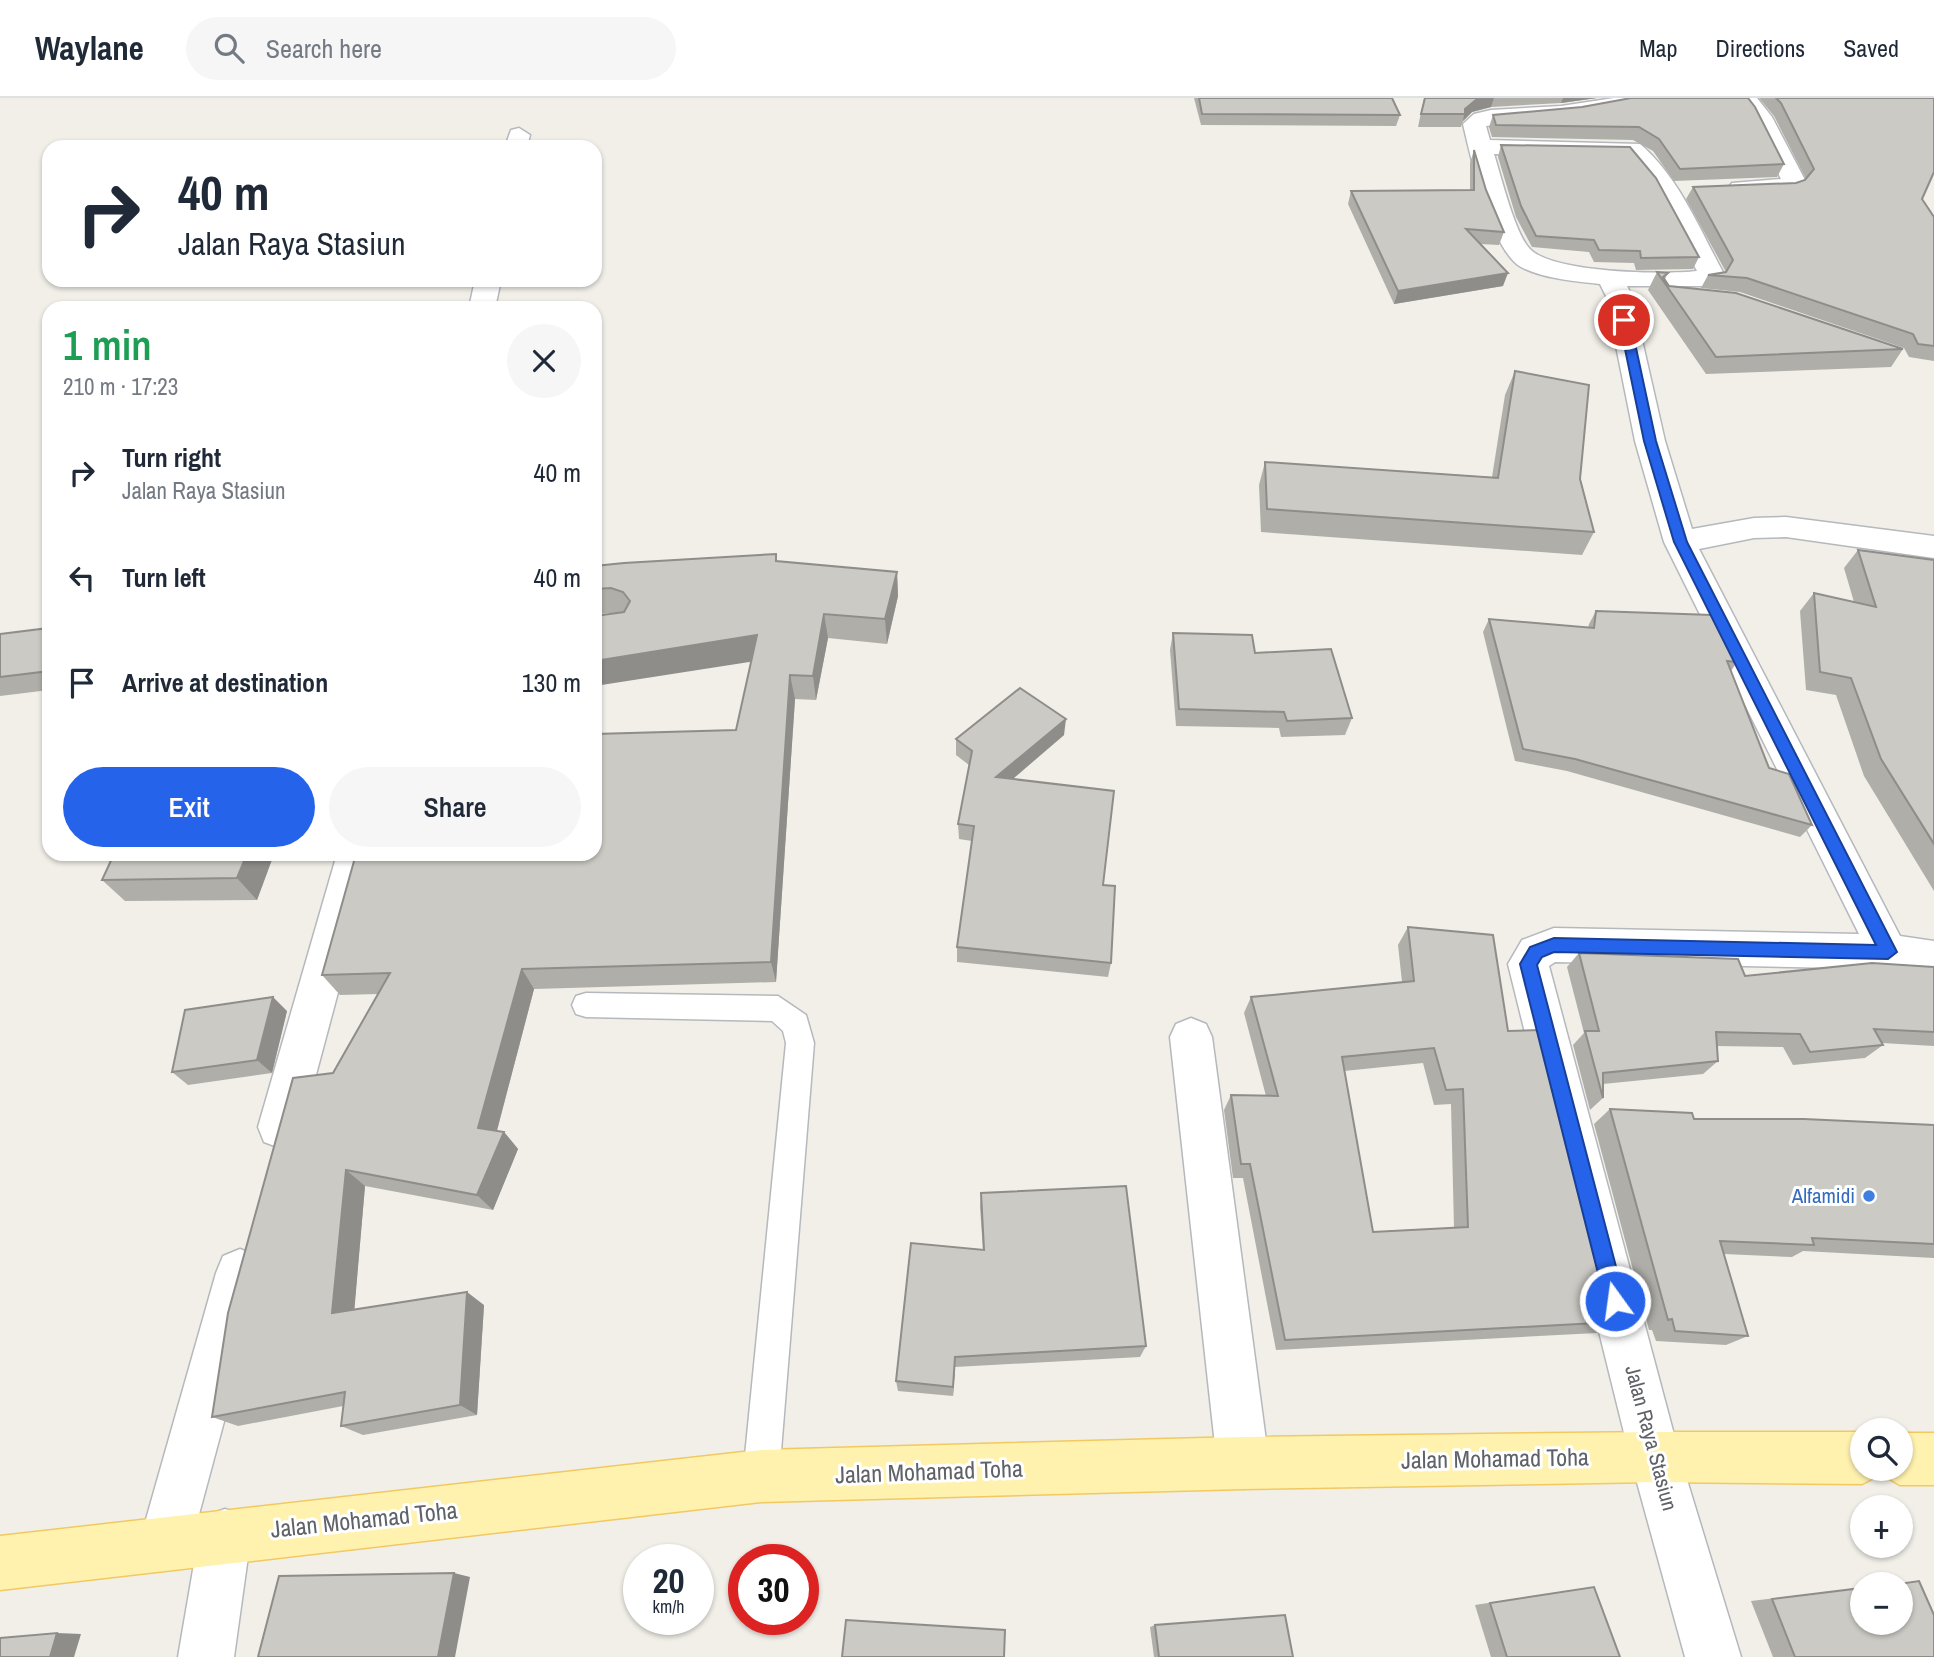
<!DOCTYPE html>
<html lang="en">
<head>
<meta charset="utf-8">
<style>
	body { margin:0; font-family:"Archivo Narrow",sans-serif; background:#f6f6f7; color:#1f2937; height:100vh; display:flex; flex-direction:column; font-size:26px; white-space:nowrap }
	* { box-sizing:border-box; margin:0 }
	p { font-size:23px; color:#747a83 }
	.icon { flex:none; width:38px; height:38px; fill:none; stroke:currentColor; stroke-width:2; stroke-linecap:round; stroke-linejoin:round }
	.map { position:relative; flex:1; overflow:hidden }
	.sheet { position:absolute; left:42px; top:203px; width:560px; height:560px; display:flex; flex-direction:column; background:#fff; border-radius:21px; box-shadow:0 2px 5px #0004 }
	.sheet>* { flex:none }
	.guide { position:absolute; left:42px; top:42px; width:560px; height:147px; border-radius:21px; box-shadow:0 2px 5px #0004; background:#fff; color:#1f2937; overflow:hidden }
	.controls { position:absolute; left:1850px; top:1320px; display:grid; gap:14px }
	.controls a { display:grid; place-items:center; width:63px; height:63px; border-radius:50%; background:#fff; box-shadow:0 2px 5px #0004; font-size:35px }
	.speed { position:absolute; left:623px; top:1446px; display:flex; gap:14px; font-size:35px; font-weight:700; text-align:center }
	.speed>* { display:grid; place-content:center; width:91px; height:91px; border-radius:50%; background:#fff; box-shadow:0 2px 5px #0004; line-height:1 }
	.speed small { font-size:18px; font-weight:400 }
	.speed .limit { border:10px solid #d22; background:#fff; color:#111 }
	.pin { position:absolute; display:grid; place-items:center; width:60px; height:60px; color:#fff; margin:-30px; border:4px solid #fff; border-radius:50%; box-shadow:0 2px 7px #0007 }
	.me { position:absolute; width:77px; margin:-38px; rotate:346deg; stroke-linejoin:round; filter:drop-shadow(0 0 5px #0008) }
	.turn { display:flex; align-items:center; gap:24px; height:147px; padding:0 21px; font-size:32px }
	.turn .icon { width:91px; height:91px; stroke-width:2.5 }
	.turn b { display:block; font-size:49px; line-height:60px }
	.round { display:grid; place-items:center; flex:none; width:74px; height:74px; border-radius:37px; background:#f6f6f7 }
	.head { display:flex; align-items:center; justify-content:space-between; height:119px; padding:0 21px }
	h1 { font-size:42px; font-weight:600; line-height:52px; color:#1e9e55 }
	.button { display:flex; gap:14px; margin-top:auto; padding:14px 21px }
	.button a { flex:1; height:80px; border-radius:42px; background:#2563eb; color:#fff; font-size:28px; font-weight:600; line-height:80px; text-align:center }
	.button a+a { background:#f6f6f7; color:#1f2937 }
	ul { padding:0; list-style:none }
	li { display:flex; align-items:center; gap:21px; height:105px; padding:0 21px }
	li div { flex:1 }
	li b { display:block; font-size:26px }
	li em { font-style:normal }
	header { display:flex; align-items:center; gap:42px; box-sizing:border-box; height:98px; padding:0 35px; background:#fff; border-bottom:2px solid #e0e1e3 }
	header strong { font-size:33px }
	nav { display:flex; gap:38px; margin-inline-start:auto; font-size:24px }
	.search { width:490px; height:63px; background:#f6f6f7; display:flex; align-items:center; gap:18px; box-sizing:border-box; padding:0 24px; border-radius:38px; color:#747a83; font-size:26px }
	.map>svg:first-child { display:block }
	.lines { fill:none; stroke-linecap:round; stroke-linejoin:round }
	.lane-casing { stroke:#b5b8bc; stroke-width:3 }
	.street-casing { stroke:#b5b8bc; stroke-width:3 }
	.primary-casing { stroke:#f2c960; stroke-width:3 }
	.lane { fill:#fff; fill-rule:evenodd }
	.street { fill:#fff; fill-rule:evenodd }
	.primary { fill:#fff2af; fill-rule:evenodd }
	.wall { fill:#afaea9; fill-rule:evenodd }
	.shaded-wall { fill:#8f8d8a }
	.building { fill:#cccac5; stroke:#8f8d8a; stroke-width:2; fill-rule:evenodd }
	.route { fill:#2563eb; stroke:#184099; stroke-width:2 }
	.shop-dot { fill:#3f7fe0; stroke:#fff; stroke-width:2.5 }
	.labels { text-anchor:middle; stroke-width:6; stroke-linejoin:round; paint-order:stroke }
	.shop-label { font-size:21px; fill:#366cbe; stroke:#fff; text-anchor:end }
	.street-label { font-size:21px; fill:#5f6368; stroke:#fff }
	.near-street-label { font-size:24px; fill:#5f6368; stroke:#fff }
</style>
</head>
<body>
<header>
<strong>Waylane</strong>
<div class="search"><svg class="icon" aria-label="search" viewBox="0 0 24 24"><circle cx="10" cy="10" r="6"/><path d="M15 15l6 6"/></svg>Search here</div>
<nav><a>Map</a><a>Directions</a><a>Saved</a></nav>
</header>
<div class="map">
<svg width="1934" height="1559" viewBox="0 0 1934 1559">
	<rect width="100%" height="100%" fill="#f1efe8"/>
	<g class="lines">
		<!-- lane casing -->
		<g class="lane-casing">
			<path id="lane" d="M586,895l192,3 28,19 8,28 -35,433 -6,12 -12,6 -12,-6 -6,-12 43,-433 -3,-12 -11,-10 -186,-4 -10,-3 -4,-9 4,-9z"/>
		</g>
		<!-- street casing -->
		<g class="street-casing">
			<g id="street">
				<path d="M1614,0h41l-3,5 -75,14 -91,9 4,14 150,4c39,33 60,86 84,130l-7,9 -9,3h-81l5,10 33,145 27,88 62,-11 32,-1 148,19v22l-148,-21 -32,1 -55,11 201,387 34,5v34l-46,-6 -333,-7 -6,4 131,491 61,200h-56l-55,-200 -122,-493 14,-24 32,-12 305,6 -195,-392 -29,-101 -29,-145 -6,-12c-25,-3 -56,-5 -79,-17 -30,-17 -50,-109 -58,-143l11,-10 17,-4 70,-4zM1494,56l132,2 27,32 44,83c-33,4 -144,2 -167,-22 -15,-15 -29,-73 -36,-95z"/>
				<path d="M1735,0h22l15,19 33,63 -9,11 -56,4 -8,-2 -4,-5 4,-5 49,-4 -30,-61z"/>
				<path d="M519,30l11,7 -3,12h-22l6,-17z"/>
				<path d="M475,182h26l-6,28h-26z"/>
				<path d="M337,756h38l-73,273 -6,15 -16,6 -16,-6 -6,-15z"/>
				<path d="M1191,920l15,6 6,13 57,426 -8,18 -18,8 -18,-8 -8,-18 -47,-426 6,-13z"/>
				<path d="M240,1151l17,7 7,17 -73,271 -7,19 -19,7 -19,-7 -7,-19 77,-271 7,-17z"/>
				<path d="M225,1411l19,7 7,19 -17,122h-56l21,-122 7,-19z"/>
			</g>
		</g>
		<!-- primary casing -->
		<g class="primary-casing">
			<path id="primary" d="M1655,1334h207v36h38v-35h34v52h-34l-19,-11 -19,10 -207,-2 -412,7 -482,13 -761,88v-54l761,-86 482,-13z"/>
		</g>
		<!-- lane -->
		<use href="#lane" class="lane"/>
		<!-- street -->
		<use href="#street" class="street"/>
		<!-- primary -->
		<use href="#primary" class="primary"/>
	</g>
	<!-- wall -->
	<g class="wall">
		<path d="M1194,0h198l8,17 -4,11 -195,-1z"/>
		<path d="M1424,0h173l-36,5 -70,4 -19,5 -9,9 -2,6h-43z"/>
		<path d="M1759,0h175l-12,101 12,18v144l-25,-4 -5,-9 -164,-56 -39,-4 7,-13 18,-3 -40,-73 7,-12 103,-4 10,-4 -32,-63z"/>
		<path d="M1582,9l202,57 -7,13 -103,4 -21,-30 -20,-11 -141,-3 -3,-10 4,-12z"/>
		<path d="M1501,47l198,112 -6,12 -57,1 -2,-7 -40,-1 -5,-10 -57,-5 -16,-30 -18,-60z"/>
		<path d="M1474,52l12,40 18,42 -5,13 -19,-1 23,42 -109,18 -46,-100 3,-13 119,-1v-27z"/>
		<path d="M1657,174l11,1 -3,6 4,7 234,63 -12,18 -185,7 -58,-84z"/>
		<path d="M1515,273l65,108 14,53 -12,23 -321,-23 -2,-47 6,-23 227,15 13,-82z"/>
		<path d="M1858,452l76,10v331l-70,-115 -28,-81 -30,-5 -6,-79 14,-18 40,9 -10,-34z"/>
		<path d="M778,463l119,11 1,24 -11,48 -59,-6 -12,62 -21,-1 -19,283 -242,7 -37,142 7,1 14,17 -25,61 -128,-24 -11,124 130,-5 -7,110 -114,20 -22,-9 2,-20 -105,20 -26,-9 121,-344 45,-79 -38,1 -18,-20 414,-245 16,-69 -133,-48 -24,1v-48z"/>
		<path d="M1596,513l141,51 -6,9 38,97 43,57 -12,12 -233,-66 -52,-10 -32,-129 6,-13 99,9 1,-4z"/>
		<path d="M49,530v62l-49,6v-62z"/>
		<path d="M1173,535l82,20 97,65 -7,17 -64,2 -2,-9 -103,-2 -6,-76z"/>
		<path d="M1064,637l-51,44 90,106 8,78 -3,14 -151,-15v-15l15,-106 -13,-2 -1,-15 11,-59 -13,-10v-16z"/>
		<path d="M274,756l-17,46 -132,1 -23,-21z"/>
		<path d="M1408,829l100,104 106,291 -17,11 -321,17 -33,-172h-10l-9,-68 7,-15 35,1 -22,-83 7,-16 151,-15 -4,-37zM1423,965l11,42 17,-1 3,124 -81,4 -29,-161z"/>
		<path d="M1579,855l166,23 189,-9v79l-52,-3 1,2 -18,13 -72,7 -10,-18 -66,-1 1,15 -15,13 -100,10v14l-13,12 -17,-65 11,-12 -17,-66z"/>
		<path d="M287,913l-15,62 -84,12 -16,-13z"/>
		<path d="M1610,1011l84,10 240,6v133l-131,-7 -11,6 -68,-3 24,82 -22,9 -70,-4 -4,-11h-3l-55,-206z"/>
		<path d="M981,1095l165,153 -6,11 -185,10 -2,29 -55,-5 -2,-10 87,-131 -3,-43z"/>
		<path d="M1594,1489l26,70h-129l-16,-52z"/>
		<path d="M1862,1490l72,69h-161l-22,-56z"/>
		<path d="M1155,1527l138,32h-139l-4,-30z"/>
	</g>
	<!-- shaded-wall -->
	<g class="shaded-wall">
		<path d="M1482,0h12l-3,9 -19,5 -9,9 2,-12 11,-9z"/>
		<path d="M1563,0h34l-36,5z"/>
		<path d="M1508,175l-5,13 -109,18 4,-13z"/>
		<path d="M897,474l1,24 -11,48 -2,-25z"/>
		<path d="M824,516l4,24 -12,62 -3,-24z"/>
		<path d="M757,537l5,25 -167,26v-25z"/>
		<path d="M790,577l5,24 -19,283 -5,-20z"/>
		<path d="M1066,621l-2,16 -68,58v-16z"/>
		<path d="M247,756h27l-17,46 -20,-22z"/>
		<path d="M522,871l12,20 -41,156 -15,-17z"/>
		<path d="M273,899l14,14 -15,62 -15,-13z"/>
		<path d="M504,1034l14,17 -25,61 -16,-15z"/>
		<path d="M346,1072l19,16 -12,140 -21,-13z"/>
		<path d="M467,1194l17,13 -7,110 -17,-10z"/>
		<path d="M955,1259v10l-2,29v-9z"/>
		<path d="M454,1475l16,4 -15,80h-17z"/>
		<path d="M57,1535l24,1 -7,23h-24z"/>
	</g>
	<!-- building -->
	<g class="building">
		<path d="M1199,0h193l8,17 -198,-1z"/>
		<path d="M1425,0h57l-6,2 -11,9v5h-44z"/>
		<path d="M1631,0h117l7,9 29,57 -104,5 -21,-30 -20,-12 -143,-2 -3,-10 89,-8z"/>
		<path d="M1776,0h158v74l-12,27 12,18v129l-16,-2 -5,-10 -166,-56 -39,-3 18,-3 7,-12 -40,-73 103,-4 9,-3 9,-11 -33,-66z"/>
		<path d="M1501,47l129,2 26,31 43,79 -58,1 -1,-7 -41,-1 -5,-10 -58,-4 -15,-30z"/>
		<path d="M1474,52l12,40 18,42 -38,-3 42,44 -110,18 -47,-100 123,-1z"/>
		<path d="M1657,174l11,1 -5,4 6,9 67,7 167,56 -187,8z"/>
		<path d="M1515,273l74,14 -9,94 14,53 -327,-23 -2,-47 233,16z"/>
		<path d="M1858,452l76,10v284l-53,-85 -30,-81 -31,-6 -6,-79 62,14z"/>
		<path d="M776,456v7l121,11 -12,47 -61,-5 -11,62 -23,-1 -19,287 -249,7 -44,159 26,4 -27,63 -131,-25 -14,143 135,-21 -7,113 -119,21 4,-34 -133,25 16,-104 65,-235 40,-5 57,-100 -68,2 34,-121h239v-120l141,-4 21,-95 -162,26v-45l29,-4 6,-11 -7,-9 -12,-4 -16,1v-23l29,-3z"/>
		<path d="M1596,513l116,4 25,47 -10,-1 42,107 20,6 23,51 -237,-66 -52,-10 -34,-130 105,9z"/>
		<path d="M49,530v43l-49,6v-43z"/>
		<path d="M1173,535l79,2 3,18 76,-4 21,69 -65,3 -3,-9 -105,-3z"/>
		<path d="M1020,590l46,31 -70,58 118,14 -11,94 12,1 -4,77 -154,-16 17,-121 -16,-2 14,-73 -16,-12z"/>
		<path d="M114,756h133l-10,24 -135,2z"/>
		<path d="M1408,829l85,8 15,96 32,-1 74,292 -329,18 -35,-176h-9l-10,-69 47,1 -27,-99 163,-16zM1434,950l12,42 17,-1 5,138 -95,5 -31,-175z"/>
		<path d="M1579,855l159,6 7,17 127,-13 62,4v65l-60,-3 9,16 -73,7 -10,-18 -84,-2 2,29 -115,12v25l-18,-67h14z"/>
		<path d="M273,899l-16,63 -85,12 13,-62z"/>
		<path d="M1610,1011l82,4 2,6h110l130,6v119l-122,-6 2,7 -94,-4 28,95 -73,-5 -3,-12 -4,1z"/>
		<path d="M1126,1088l20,160 -191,11 -2,30 -57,-6 15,-138 73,7 -3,-57z"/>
		<path d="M454,1475l-16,84h-180l21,-81z"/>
		<path d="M1919,1483l15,34v42h-139l-23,-58 90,-11v34h38v-38h-1z"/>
		<path d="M1594,1489l26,70h-113l-17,-54z"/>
		<path d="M1285,1517l8,42h-134l-4,-32z"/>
		<path d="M846,1522l159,10 -1,27h-162z"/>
		<path d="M57,1535l-7,24h-50v-19z"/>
	</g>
	<!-- route -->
	<path class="route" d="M1624,219l6,3 26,121 31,101 210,410 -9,7 -334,-7 -12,5 -5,8 88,336 -3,7 -7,3 -7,-3 -3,-7 -85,-337 10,-17 24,-9 322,7 -202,-403 -30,-101 -25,-121z"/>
	<!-- markers -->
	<circle class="shop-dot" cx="1869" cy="1098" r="7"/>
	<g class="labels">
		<!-- shop labels -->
		<g class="shop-label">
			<text x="1855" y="1105">Alfamidi</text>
		</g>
		<!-- street labels -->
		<g class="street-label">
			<text transform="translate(1651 1340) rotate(75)" y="7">Jalan Raya Stasiun</text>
		</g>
		<!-- near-street labels -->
		<g class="near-street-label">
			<text transform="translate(1495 1361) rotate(-1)" y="8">Jalan Mohamad Toha</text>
			<text transform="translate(929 1374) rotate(-2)" y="8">Jalan Mohamad Toha</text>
			<text transform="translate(364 1422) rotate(-6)" y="8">Jalan Mohamad Toha</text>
		</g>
	</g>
</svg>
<div class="controls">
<a><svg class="icon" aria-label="search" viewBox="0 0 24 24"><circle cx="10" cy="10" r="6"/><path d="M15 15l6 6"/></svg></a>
<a>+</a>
<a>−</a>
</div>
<div class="speed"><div>20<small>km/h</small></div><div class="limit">30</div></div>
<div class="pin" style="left:1624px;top:222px;background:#d93025"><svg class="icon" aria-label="arrive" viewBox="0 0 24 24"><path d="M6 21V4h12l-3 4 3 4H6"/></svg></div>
<svg class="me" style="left:1615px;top:1203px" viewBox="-20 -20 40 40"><circle r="17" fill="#2563eb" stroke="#fff" stroke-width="3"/><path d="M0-11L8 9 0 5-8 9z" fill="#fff"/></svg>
<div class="guide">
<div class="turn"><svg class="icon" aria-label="right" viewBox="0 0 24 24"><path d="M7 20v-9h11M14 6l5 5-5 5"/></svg><div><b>40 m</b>Jalan Raya Stasiun</div></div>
</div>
<section class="sheet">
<div class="head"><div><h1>1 min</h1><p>210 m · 17:23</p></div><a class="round"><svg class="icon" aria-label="close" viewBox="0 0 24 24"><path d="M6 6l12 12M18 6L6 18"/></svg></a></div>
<ul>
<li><svg class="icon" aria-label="right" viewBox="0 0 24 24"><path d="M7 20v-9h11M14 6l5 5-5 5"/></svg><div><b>Turn right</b><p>Jalan Raya Stasiun</p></div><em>40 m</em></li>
<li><svg class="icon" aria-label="left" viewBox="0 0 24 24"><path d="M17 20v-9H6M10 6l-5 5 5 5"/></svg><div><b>Turn left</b></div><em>40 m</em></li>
<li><svg class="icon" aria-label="arrive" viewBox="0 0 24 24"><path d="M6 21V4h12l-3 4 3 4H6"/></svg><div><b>Arrive at destination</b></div><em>130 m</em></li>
</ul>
<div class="button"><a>Exit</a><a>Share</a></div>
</section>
</div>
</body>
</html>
